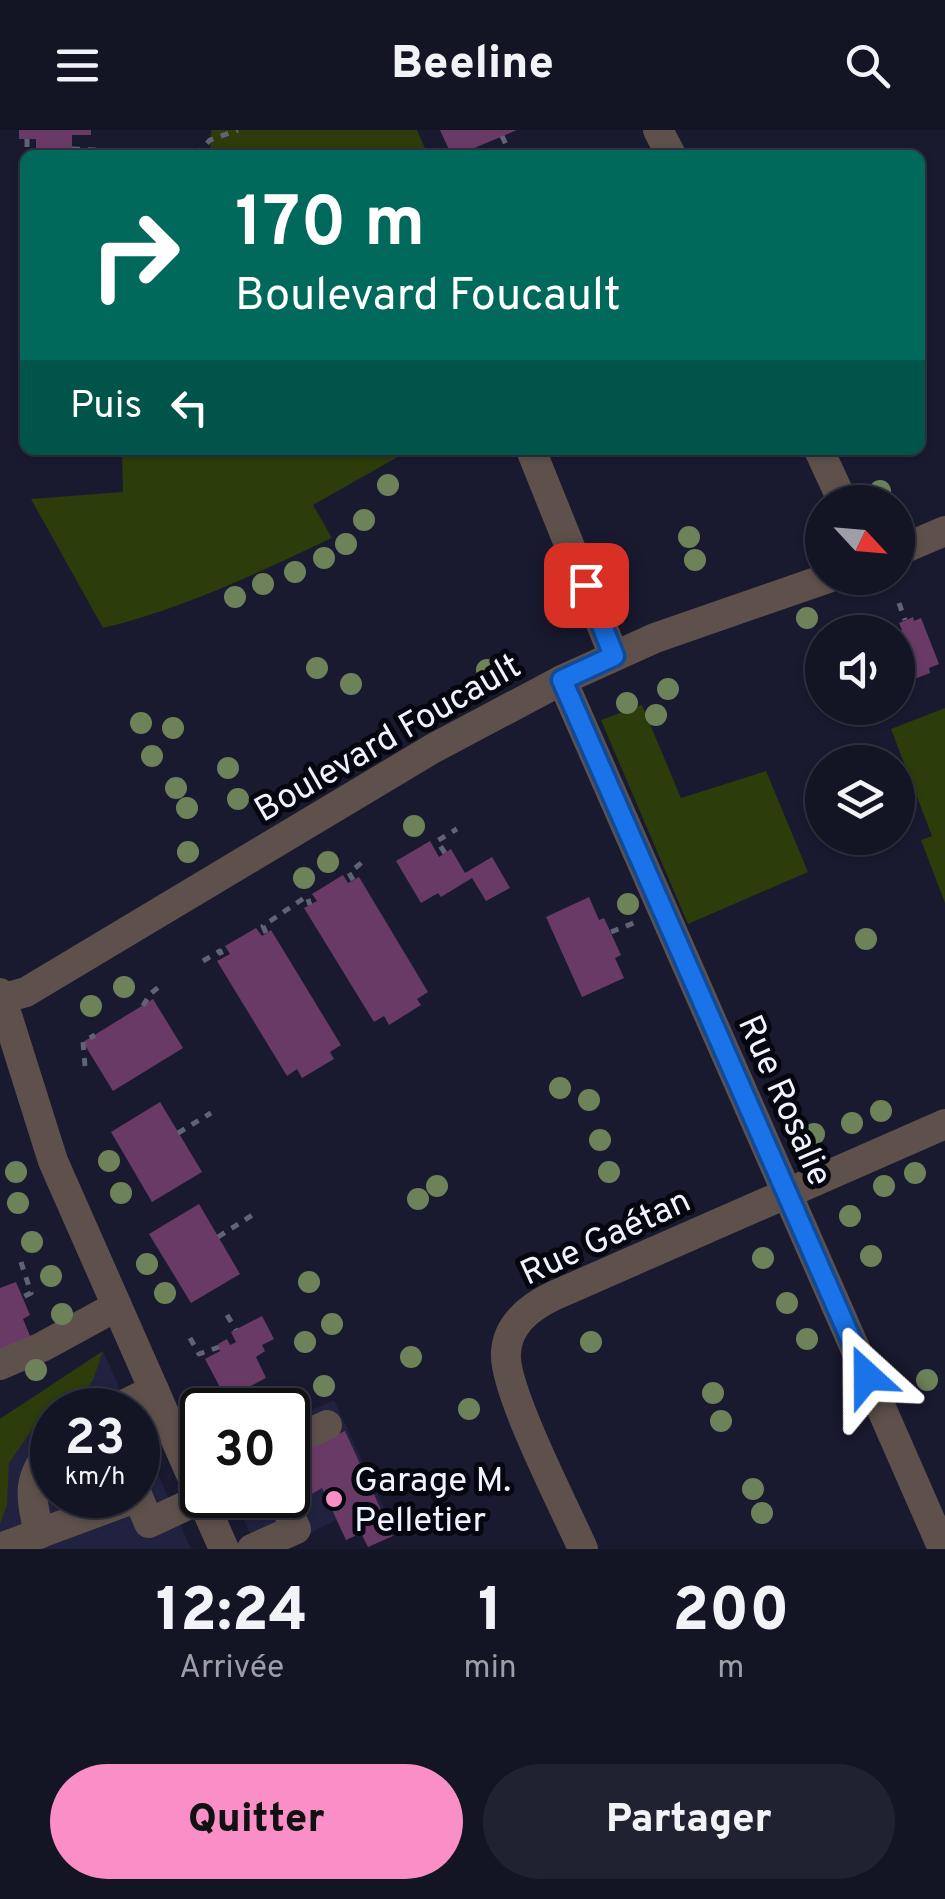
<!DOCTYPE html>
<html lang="fr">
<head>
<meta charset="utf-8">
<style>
	body { margin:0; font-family:Overpass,sans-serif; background:#202131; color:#f1f3f6; height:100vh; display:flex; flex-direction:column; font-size:38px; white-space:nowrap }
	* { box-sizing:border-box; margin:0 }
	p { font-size:32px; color:#9d9ea6 }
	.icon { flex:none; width:55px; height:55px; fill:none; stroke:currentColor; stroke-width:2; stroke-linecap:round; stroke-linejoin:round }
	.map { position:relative; height:1419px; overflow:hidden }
	.details { display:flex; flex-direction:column; background:#131424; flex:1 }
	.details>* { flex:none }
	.top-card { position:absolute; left:20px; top:20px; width:905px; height:305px; border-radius:15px; box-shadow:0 2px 8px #0004,0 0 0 2px #323341; background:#00695c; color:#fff; overflow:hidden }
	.needle { width:65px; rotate:116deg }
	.buttons { position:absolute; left:805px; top:355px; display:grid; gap:20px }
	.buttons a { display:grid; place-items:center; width:110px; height:110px; border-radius:50%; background:#131424; box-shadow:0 2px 8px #0004,0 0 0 2px #323341; font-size:50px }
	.speed { position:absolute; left:30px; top:1258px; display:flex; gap:20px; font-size:50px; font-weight:700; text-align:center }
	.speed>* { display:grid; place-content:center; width:130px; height:130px; border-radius:50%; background:#131424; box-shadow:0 2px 8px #0004,0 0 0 2px #323341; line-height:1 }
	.speed small { font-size:25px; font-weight:400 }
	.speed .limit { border:5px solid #111; border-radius:15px; background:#fff; color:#111 }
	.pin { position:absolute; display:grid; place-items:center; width:85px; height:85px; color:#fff; margin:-42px; border-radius:20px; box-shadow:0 5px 15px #0006 }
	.me { position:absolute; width:110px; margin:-55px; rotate:336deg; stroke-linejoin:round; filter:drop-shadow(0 0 8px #0008) }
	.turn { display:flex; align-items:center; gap:35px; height:210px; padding:0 50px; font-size:45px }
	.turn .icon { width:130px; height:130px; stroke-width:2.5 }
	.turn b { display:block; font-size:70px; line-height:85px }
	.then { display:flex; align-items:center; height:95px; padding:0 50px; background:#0003; gap:20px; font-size:38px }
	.eta { display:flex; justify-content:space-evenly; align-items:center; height:170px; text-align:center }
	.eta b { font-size:60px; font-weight:800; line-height:70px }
	.cta { display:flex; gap:20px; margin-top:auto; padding:20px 50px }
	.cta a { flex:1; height:115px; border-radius:60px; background:#fa8fc7; color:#111; font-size:40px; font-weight:800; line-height:115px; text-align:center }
	.cta a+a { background:#202131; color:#f1f3f6 }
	header { display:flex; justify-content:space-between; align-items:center; height:130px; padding:0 50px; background:#131424; font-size:45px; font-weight:800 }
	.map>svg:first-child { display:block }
	.built { fill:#21223f }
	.green { fill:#2c3c0a }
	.building { fill:#6a3a67 }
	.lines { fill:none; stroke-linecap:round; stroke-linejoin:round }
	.path { stroke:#616275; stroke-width:5; stroke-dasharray:8 8; stroke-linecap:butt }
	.minor { stroke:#5e514c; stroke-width:30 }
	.tree { fill:#6e8259 }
	.route-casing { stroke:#114b97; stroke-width:25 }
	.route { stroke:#1a73e8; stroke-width:18 }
	.poi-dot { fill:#fa8fc7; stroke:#06060f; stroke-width:4 }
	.labels { text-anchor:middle; stroke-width:10; stroke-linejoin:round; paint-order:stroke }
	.street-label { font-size:35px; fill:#f1f2ff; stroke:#06060f }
	.poi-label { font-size:35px; fill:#f1f2ff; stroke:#06060f; text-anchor:start }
</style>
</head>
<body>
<header><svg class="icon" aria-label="menu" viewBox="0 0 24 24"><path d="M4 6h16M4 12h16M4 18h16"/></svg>Beeline<svg class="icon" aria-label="search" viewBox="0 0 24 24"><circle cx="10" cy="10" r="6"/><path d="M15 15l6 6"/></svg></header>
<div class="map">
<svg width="945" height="1419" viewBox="0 0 945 1419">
	<rect width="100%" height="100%" fill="#191a30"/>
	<!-- built -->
	<g class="built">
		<path d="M103,1221l26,59h-77v85h86v-66l53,120h-191v-130z"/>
		<path d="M334,1270l62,134 -28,13 -7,-14 -15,7 -10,-20 -59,29h-20l-24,-54h55v-74z"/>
	</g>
	<!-- green -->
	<g class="green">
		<path d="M211,0h206l11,25h-218z"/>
		<path d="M122,320h288l-97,55 19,33c-75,35 -149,71 -229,90l-72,-129 92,-7z"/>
		<path d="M642,575l39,93 85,-27 42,101 -120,52 -87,-204z"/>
		<path d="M945,578v195l-24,-63 11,-4 -41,-107z"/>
		<path d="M103,1221l-10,29 -12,17 -41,21 -31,45 -2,42 -7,19v-105z"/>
	</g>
	<!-- building -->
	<g class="building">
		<path d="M19,0h72v5h-19v20h-36v-16h-17z"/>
		<path d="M440,0h77l-59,25 -2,-3 -5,2z"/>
		<path d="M913,487l1,4 7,-3 18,46 -10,4 1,5 -29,11 -3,-9v-43l4,-2 -3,-7z"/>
		<path d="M430,711l9,16 12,-8 14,24 27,-16 18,31 -24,13 -14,-23 -31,19 -3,-4 -17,10 -25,-42z"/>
		<path d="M343,745l5,8 11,-6 69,115 -11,7 4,6 -32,20 -5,-9 -10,6 -70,-114 13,-7 -5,-7z"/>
		<path d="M589,767l10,23 5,-2 17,37 -6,3 9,20 -42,19 -36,-80z"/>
		<path d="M256,798l6,8 9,-6 70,115 -11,7 4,7 -32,19 -5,-9 -10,7 -70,-115 13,-7 -5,-8z"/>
		<path d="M153,869l30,49 -70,43 -30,-49z"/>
		<path d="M160,972l42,70 -50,30 -41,-70z"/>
		<path d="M199,1074l41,70 -49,29 -42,-69z"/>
		<path d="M16,1152l14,33 -7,4 10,24 -33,14v-69z"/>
		<path d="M262,1186l12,23 -12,6 3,6 -9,6 10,21 -35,18 -4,-8 -5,3 -17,-32 15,-8 -2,-7 9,-5 3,6 6,-3 -5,-10z"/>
		<path d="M345,1301l48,105 -25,11 -7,-14 -15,7 -24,-52 -10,6 -18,-40z"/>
	</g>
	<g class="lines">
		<!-- path -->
		<g class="path">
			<path d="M502,6l9,19"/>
			<path d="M27,9v16"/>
			<path d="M72,19l23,1v5"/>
			<path d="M196,25l14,-15 28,-10"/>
			<path d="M899,473l6,17"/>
			<path d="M445,723l-8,-12 20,-12"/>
			<path d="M353,750l-4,-7 17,-14"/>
			<path d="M611,802l25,-10"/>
			<path d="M266,803l-3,-7 44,-30 3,9"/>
			<path d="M203,831l17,-10 3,7"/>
			<path d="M143,876l7,-12 10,-8"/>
			<path d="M85,936l-2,-24 12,-7"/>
			<path d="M178,1003l33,-20"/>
			<path d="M218,1107l36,-23"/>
			<path d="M21,1132l10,31 -8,4"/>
			<path d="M227,1185l9,15"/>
			<path d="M190,1208l9,16 20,-7"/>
		</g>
		<!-- minor -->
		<g class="minor">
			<path d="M658,0l13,25"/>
			<path d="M531,320l83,206"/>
			<path d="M819,320l24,52"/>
			<path d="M898,421l47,-20"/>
			<path d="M562,550l381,869"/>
			<path d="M0,863l53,168 171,388"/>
			<path d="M1,869l25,-7 406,-243 130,-69 93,-42 173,-60"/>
			<path d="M0,1235l42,-18 75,-41"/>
			<path d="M113,1280l41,-20"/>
			<path d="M288,1313l39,-18"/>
			<path d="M137,1365l12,28 60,-28"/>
			<path d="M39,1404c-8,-39 -13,-53 13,-86"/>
			<path d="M0,1418l138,-51"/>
			<path d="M252,1419l44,-20 -16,-34"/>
			<path d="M583,1419c-17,-39 -80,-160 -77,-196 1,-28 24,-46 47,-57l392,-172"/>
		</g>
	</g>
	<!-- trees -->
	<g class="tree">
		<circle cx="388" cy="355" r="11"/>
		<circle cx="880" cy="361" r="11"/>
		<circle cx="364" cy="390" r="11"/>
		<circle cx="689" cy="407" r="11"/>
		<circle cx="346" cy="414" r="11"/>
		<circle cx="324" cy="428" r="11"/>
		<circle cx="695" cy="430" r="11"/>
		<circle cx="295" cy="442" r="11"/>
		<circle cx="263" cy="454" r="11"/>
		<circle cx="235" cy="467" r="11"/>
		<circle cx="807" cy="488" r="11"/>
		<circle cx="317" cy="538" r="11"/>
		<circle cx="487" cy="540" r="11"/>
		<circle cx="351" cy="554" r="11"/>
		<circle cx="668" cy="559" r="11"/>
		<circle cx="627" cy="573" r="11"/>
		<circle cx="656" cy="585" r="11"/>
		<circle cx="141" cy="593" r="11"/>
		<circle cx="173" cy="598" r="11"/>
		<circle cx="152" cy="626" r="11"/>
		<circle cx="228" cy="638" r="11"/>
		<circle cx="176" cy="658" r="11"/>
		<circle cx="238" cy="669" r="11"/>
		<circle cx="187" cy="678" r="11"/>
		<circle cx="414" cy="696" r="11"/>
		<circle cx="188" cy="722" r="11"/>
		<circle cx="328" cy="732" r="11"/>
		<circle cx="304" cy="748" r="11"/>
		<circle cx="628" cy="774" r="11"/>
		<circle cx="866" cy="809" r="11"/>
		<circle cx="124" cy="857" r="11"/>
		<circle cx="91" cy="876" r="11"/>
		<circle cx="560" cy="958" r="11"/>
		<circle cx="589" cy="970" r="11"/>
		<circle cx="881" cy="981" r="11"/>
		<circle cx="852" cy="993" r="11"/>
		<circle cx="814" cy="1004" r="11"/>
		<circle cx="600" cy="1010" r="11"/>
		<circle cx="109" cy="1031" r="11"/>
		<circle cx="16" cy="1042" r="11"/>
		<circle cx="609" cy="1042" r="11"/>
		<circle cx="915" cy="1043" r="11"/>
		<circle cx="437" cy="1056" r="11"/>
		<circle cx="884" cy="1056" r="11"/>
		<circle cx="121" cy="1063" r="11"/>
		<circle cx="418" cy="1069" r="11"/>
		<circle cx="18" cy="1073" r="11"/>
		<circle cx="850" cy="1086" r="11"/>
		<circle cx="32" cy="1112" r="11"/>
		<circle cx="871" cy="1126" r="11"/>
		<circle cx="763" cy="1128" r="11"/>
		<circle cx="147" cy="1134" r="11"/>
		<circle cx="51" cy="1146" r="11"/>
		<circle cx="309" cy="1152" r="11"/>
		<circle cx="165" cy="1163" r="11"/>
		<circle cx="787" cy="1173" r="11"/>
		<circle cx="62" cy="1184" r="11"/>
		<circle cx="332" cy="1194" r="11"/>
		<circle cx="807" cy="1209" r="11"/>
		<circle cx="305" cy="1212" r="11"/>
		<circle cx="591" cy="1212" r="11"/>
		<circle cx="411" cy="1227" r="11"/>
		<circle cx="36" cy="1240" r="11"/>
		<circle cx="927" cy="1250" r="11"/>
		<circle cx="324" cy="1256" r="11"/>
		<circle cx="713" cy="1263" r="11"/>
		<circle cx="469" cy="1279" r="11"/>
		<circle cx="721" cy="1291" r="11"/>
		<circle cx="398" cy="1354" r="11"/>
		<circle cx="753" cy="1359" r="11"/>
		<circle cx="762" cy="1383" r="11"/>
	</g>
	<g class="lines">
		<!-- route casing -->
		<g class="route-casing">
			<path id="route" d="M586,455l28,71 -52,24 305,696"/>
		</g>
		<!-- route -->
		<use href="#route" class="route"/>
	</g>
	<!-- markers -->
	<circle class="poi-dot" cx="334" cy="1369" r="10"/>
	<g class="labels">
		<!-- street labels -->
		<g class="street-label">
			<text transform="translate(387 607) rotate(-30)" y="12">Boulevard Foucault</text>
			<text transform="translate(786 970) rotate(66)" y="12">Rue Rosalie</text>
			<text transform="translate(605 1106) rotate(-25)" y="12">Rue Gaétan</text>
		</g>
		<!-- poi labels -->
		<g class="poi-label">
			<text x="354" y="1361">Garage M.<tspan x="354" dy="40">Pelletier</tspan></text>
		</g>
	</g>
</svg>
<div class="buttons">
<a><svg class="needle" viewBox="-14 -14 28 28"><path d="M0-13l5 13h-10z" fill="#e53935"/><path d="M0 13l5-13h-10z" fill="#9d9ea6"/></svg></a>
<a><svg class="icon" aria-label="sound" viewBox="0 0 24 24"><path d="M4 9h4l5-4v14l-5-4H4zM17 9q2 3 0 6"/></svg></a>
<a><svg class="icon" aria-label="layers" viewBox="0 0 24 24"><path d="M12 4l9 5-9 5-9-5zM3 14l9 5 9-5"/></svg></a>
</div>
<div class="speed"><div>23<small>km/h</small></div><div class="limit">30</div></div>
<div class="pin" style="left:586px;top:455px;background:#d93025"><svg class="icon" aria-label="arrive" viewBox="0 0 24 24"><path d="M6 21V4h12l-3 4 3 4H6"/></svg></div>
<svg class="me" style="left:867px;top:1246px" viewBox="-20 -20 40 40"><path d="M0-17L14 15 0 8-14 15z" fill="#1a73e8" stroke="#fff" stroke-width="4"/></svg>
<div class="top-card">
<div class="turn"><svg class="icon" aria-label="right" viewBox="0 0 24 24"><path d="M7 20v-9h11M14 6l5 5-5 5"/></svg><div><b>170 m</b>Boulevard Foucault</div></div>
<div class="then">Puis<svg class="icon" aria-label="left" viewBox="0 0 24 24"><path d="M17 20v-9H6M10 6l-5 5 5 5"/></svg></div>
</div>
</div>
<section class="details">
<div class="eta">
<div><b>12:24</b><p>Arrivée</p></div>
<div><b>1</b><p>min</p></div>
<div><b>200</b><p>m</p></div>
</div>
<div class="cta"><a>Quitter</a><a>Partager</a></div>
</section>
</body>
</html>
